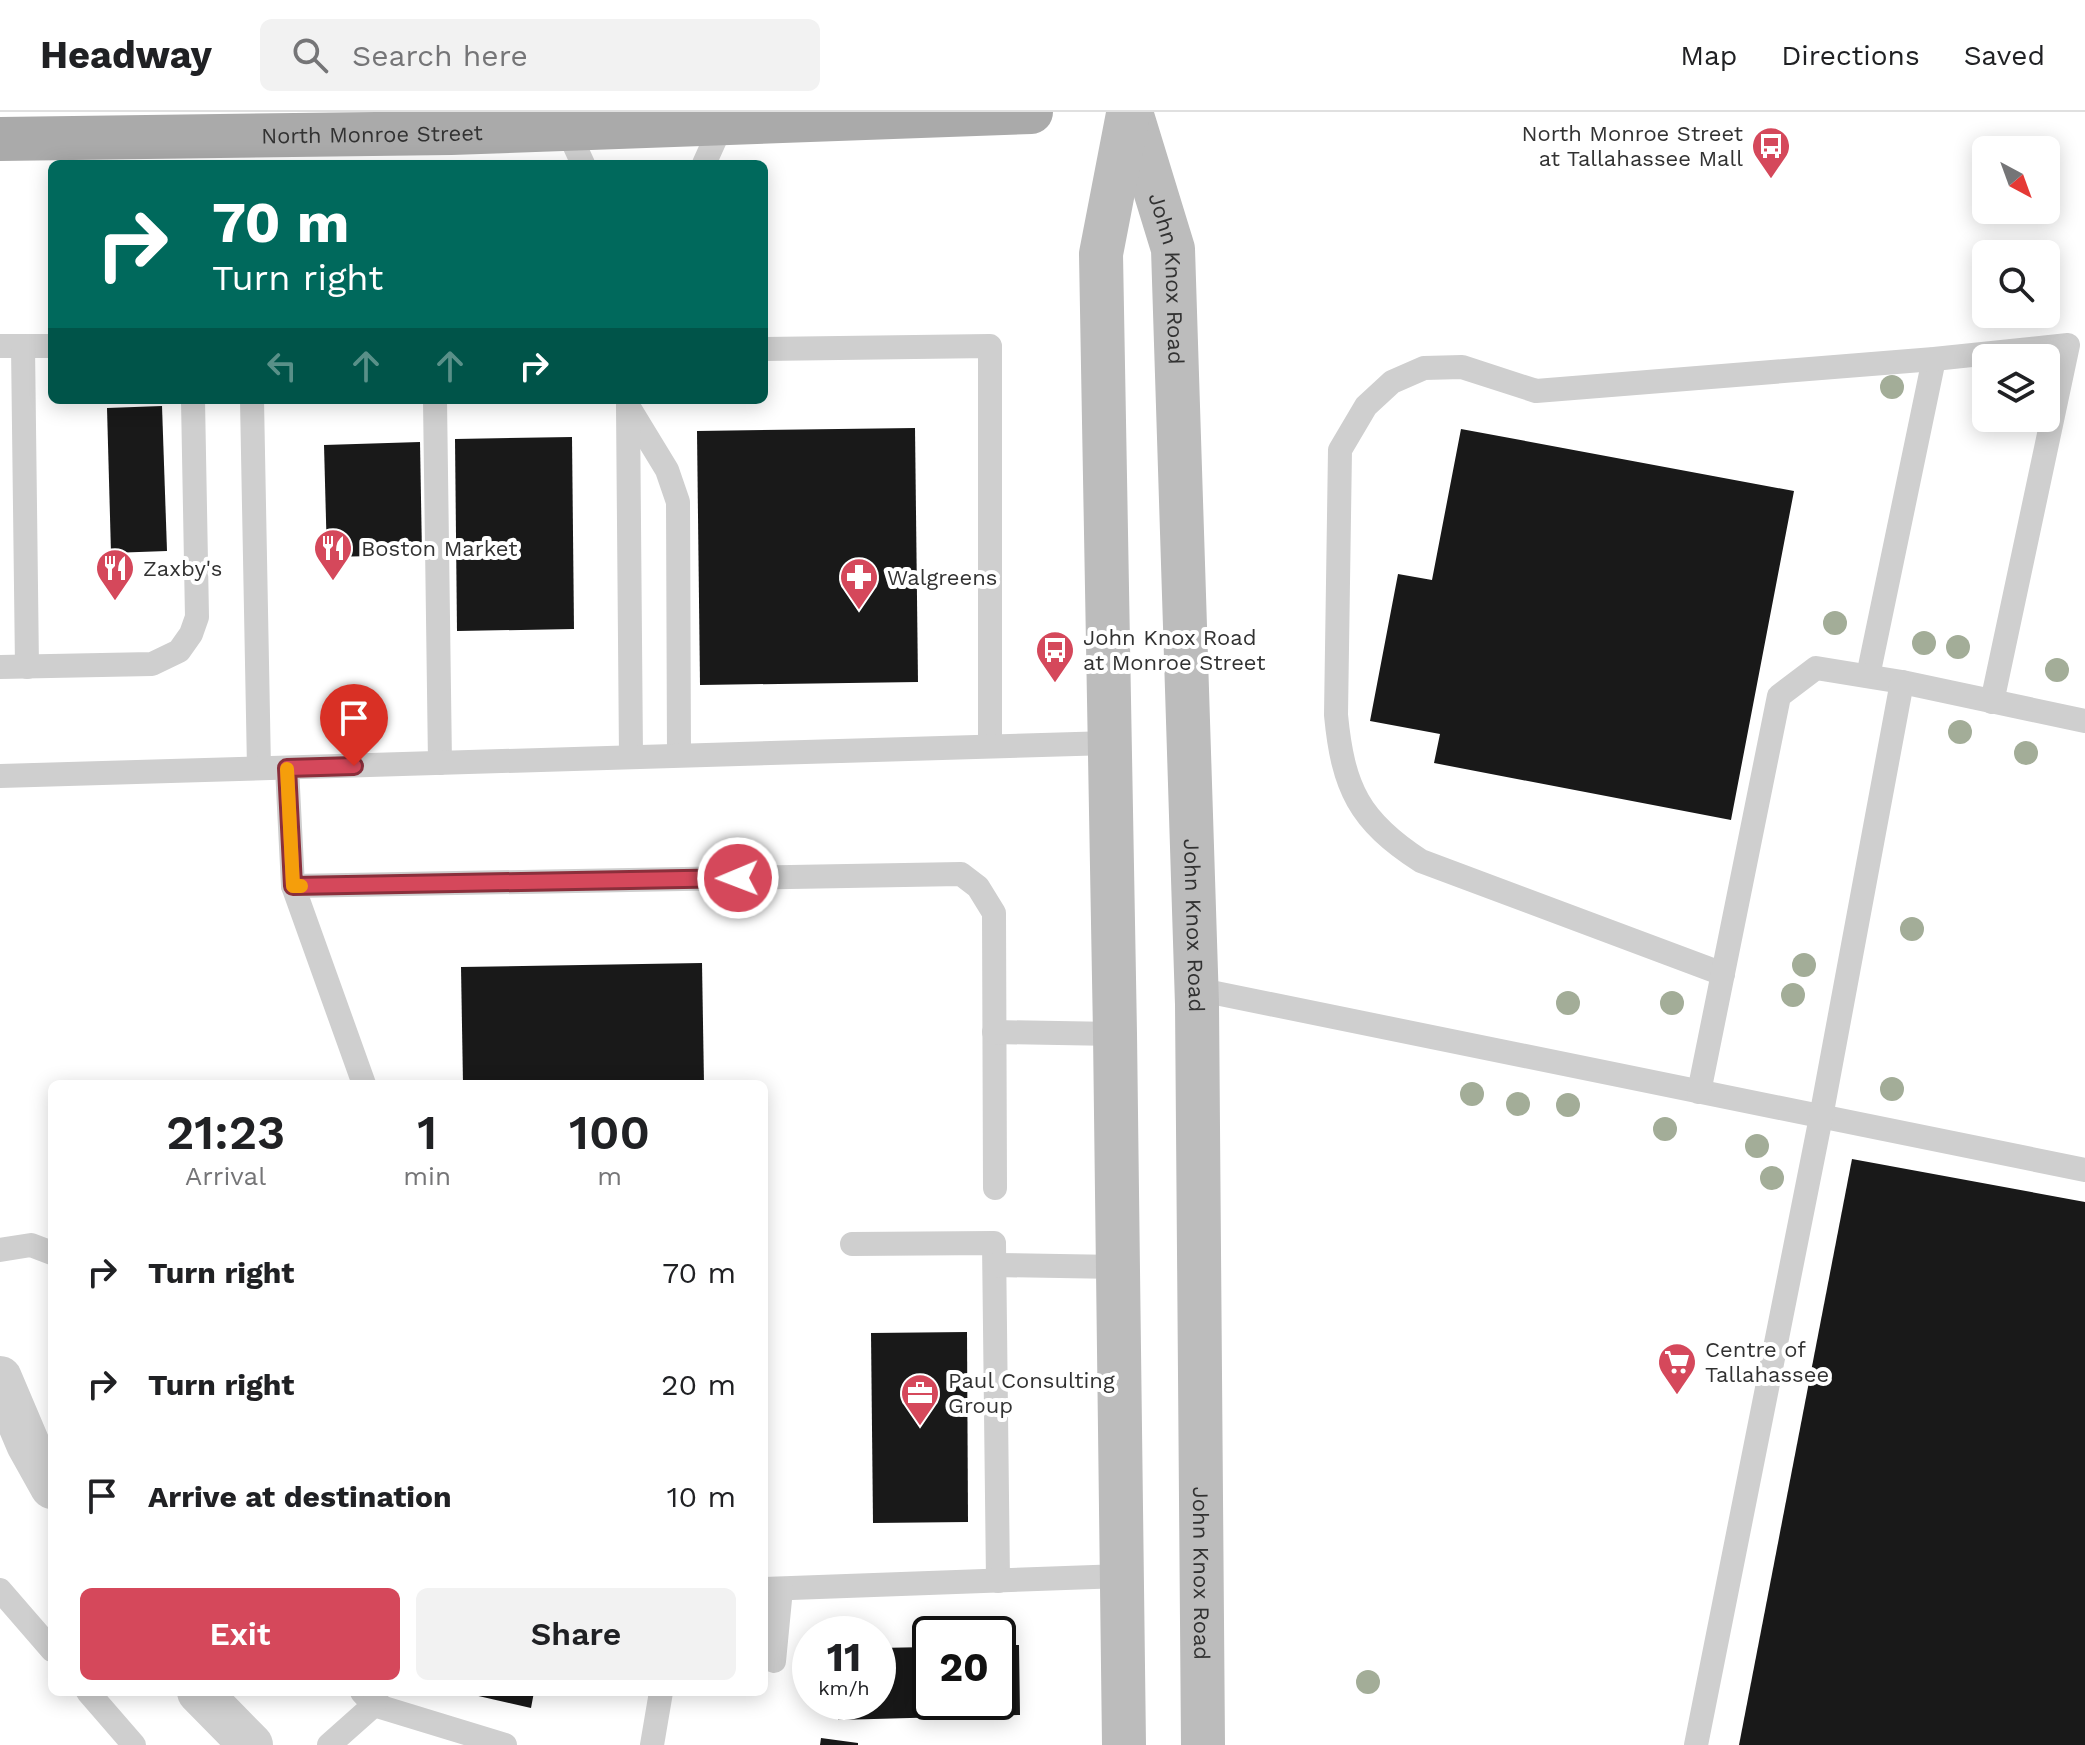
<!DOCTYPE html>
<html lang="en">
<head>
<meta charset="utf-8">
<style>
	body { margin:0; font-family:"Work Sans",sans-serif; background:#f2f2f2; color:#202124; height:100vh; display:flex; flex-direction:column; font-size:30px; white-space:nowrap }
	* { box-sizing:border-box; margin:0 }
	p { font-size:26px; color:#757577 }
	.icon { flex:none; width:44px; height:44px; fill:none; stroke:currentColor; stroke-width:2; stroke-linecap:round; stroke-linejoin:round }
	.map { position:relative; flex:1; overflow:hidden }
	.details { position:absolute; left:48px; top:968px; width:720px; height:616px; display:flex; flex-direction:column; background:#fff; border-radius:12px; box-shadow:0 4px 20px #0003 }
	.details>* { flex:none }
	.banner { position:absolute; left:48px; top:48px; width:720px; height:244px; border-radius:12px; box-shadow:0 4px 20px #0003; background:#00695c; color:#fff; overflow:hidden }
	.needle { width:52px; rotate:139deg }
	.fabs { position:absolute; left:1972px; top:24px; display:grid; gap:16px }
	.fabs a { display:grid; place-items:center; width:88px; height:88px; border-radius:12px; background:#fff; box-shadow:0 4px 20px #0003; font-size:40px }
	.speed { position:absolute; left:792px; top:1504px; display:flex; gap:16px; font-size:40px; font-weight:700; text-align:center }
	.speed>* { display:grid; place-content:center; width:104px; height:104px; border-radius:50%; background:#fff; box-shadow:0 4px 20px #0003; line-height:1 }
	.speed small { font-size:20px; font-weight:400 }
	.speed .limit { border:4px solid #111; border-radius:12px; background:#fff; color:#111 }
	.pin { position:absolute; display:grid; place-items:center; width:68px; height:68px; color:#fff; margin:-82px -34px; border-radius:50% 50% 50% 0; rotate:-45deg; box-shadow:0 0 8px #0007 }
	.pin .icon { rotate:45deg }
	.me { position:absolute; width:88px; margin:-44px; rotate:269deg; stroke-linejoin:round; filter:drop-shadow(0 0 6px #0008) }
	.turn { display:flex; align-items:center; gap:28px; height:168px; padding:0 32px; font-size:36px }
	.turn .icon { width:104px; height:104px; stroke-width:2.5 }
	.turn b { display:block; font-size:56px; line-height:68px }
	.lanes { display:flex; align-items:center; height:76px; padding:0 32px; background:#0003; justify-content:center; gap:40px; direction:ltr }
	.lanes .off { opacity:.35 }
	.eta { display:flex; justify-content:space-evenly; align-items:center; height:136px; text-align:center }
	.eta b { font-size:48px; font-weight:600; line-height:56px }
	.cta { display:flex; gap:16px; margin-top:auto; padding:16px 32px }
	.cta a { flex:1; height:92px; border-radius:12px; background:#d5485b; color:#fff; font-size:32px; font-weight:600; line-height:92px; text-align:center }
	.cta a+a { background:#f2f2f2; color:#202124 }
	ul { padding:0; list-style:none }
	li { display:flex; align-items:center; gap:24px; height:112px; padding:0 32px }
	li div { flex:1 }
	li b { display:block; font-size:30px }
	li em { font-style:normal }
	header { display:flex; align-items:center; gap:48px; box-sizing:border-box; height:112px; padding:0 40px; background:#fff; border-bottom:2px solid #e0e0e0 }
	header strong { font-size:38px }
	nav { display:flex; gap:44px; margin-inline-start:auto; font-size:28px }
	.search { width:560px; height:72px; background:#f2f2f2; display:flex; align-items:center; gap:20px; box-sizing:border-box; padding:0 28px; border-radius:12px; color:#757577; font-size:30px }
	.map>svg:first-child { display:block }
	.building { fill:#191919 }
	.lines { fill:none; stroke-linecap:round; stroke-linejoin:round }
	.service { stroke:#cfcfcf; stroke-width:24 }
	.minor { stroke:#cfcfcf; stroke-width:44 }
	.secondary { stroke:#bcbcbc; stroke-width:44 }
	.primary { stroke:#aaa; stroke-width:44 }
	.tree { fill:#a3ad98 }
	.route-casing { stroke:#8a2f3b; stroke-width:20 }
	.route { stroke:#d5485b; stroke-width:14 }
	.slow { stroke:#f59e0b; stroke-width:14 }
	.labels { text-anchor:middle; stroke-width:8; stroke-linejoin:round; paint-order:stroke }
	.poi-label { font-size:22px; fill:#323232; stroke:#fff; text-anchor:start }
	.street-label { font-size:22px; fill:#323232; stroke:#fff }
</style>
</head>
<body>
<header>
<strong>Headway</strong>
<div class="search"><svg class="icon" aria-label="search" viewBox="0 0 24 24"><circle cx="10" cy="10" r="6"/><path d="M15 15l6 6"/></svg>Search here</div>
<nav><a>Map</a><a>Directions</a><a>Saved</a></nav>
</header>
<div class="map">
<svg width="2085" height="1633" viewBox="0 0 2085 1633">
	<rect width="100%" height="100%" fill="#fff"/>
	<!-- building -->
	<g class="building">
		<path d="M162,294l5,145 -56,2 -4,-145z"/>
		<path d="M915,316l3,254 -218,3 -3,-254z"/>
		<path d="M1461,317l333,62 -63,329 -297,-57 6,-29 -70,-13 28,-147 34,6z"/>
		<path d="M572,325l2,192 -117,2 -2,-192z"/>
		<path d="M420,330l2,113 -95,2 -3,-112z"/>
		<path d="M702,851l2,121h-241l-2,-117z"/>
		<path d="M1852,1047l233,43v543h-346z"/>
		<path d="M967,1220l1,190 -95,1 -2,-190z"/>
		<path d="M998,1533h21l1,70 -182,5v-18h40v-54l52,-1v55h68z"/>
		<path d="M461,1580h73l-3,16z"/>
		<path d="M821,1626l37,5v2h-38z"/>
	</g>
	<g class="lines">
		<!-- service -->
		<g class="service">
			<path d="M567,17l16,35"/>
			<path d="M704,52l18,-40v-10"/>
			<path d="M0,234h52"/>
			<path d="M23,234l4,321"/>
			<path d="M764,237l226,-3v400"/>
			<path d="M252,288l7,368"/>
			<path d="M435,288l5,363"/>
			<path d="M628,294l39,64 11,32 1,253"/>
			<path d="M628,294l3,351"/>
			<path d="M0,555l152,-3 27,-13 12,-17 6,-17 -4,-217"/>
			<path d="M1868,564l66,-317"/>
			<path d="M287,656l6,118 71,198"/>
			<path d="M0,664l1110,-33"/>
			<path d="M293,774l668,-12 17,13 16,26 1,275"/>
			<path d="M1723,862l-302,-113c-62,-40 -78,-73 -85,-146l4,-265 26,-44 26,-24 32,-14 38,-1 74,24 398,-32 134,-14 -76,357"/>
			<path d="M1196,877l889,181"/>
			<path d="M994,920l121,2"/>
			<path d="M1699,980l80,-396 37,-28 86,14 183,39"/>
			<path d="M852,1132l142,-1 4,338"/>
			<path d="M0,1138l31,-5 21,8"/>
			<path d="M995,1153l123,2"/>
			<path d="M764,1477l358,-13"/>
			<path d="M0,1478l52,60"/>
			<path d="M774,1549l7,-72"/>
			<path d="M88,1580l46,53"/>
			<path d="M362,1580l12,13 131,40"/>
			<path d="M329,1633l45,-40 3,-13"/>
			<path d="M652,1633l9,-53"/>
			<path d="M1696,1633l125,-628 81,-435"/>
		</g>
		<!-- minor -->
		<g class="minor">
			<path d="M0,1266l28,66 24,43"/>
			<path d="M199,1580l52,53"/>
		</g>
		<!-- secondary -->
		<g class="secondary">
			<path id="s1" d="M1131,0l42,137 24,755 6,741"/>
			<path d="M1124,1633l-9,-711 -14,-780 27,-140"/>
		</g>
		<!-- primary -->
		<path class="primary" id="s2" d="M0,27l451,-6 580,-21"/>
	</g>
	<!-- trees -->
	<g class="tree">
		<circle cx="1892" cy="275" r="12"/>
		<circle cx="1835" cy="511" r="12"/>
		<circle cx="1924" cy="531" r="12"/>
		<circle cx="1958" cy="535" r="12"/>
		<circle cx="2057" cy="558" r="12"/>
		<circle cx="1960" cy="620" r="12"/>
		<circle cx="2026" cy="641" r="12"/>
		<circle cx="1912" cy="817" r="12"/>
		<circle cx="1804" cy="853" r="12"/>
		<circle cx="1793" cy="883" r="12"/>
		<circle cx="1568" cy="891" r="12"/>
		<circle cx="1672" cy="891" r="12"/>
		<circle cx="1892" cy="977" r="12"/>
		<circle cx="1472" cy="982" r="12"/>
		<circle cx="1518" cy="992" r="12"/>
		<circle cx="1568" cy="993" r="12"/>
		<circle cx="1665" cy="1017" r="12"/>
		<circle cx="1757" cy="1034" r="12"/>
		<circle cx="1772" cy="1066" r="12"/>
		<circle cx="1368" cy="1570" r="12"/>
	</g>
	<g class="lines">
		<!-- route casing -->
		<g class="route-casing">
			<path id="route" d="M354,654l-67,2 6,118 445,-8"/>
		</g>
		<!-- route -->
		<use href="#route" class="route"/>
		<!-- slow -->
		<path class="slow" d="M287,657l6,117h8"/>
	</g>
	<!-- icons -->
	<defs>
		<g id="bus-pin" transform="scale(2)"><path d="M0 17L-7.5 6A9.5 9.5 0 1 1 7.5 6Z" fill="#d5485b" stroke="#fff"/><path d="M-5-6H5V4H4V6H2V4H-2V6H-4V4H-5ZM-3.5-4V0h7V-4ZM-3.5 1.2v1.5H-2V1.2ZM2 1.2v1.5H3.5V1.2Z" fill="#fff"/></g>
		<g id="restaurant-pin" transform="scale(2)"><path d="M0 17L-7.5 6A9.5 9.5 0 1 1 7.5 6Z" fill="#d5485b" stroke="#fff"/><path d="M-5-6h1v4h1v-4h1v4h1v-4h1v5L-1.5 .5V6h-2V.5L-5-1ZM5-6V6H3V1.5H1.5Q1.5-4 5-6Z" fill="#fff"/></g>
		<g id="pharmacy-pin" transform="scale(2)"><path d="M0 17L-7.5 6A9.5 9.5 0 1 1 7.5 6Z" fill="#d5485b" stroke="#fff"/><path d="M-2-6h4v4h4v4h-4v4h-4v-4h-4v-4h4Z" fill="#fff"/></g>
		<g id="supermarket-pin" transform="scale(2)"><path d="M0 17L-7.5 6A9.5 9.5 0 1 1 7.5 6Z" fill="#d5485b" stroke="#fff"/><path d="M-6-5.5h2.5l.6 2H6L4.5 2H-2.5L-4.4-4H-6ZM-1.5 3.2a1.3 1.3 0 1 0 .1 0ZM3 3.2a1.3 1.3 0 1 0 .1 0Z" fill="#fff"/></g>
		<g id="office-pin" transform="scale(2)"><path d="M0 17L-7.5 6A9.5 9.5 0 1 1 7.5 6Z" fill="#d5485b" stroke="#fff"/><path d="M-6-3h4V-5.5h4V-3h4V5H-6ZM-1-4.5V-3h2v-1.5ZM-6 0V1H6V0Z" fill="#fff"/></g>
	</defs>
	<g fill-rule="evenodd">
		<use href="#bus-pin" x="1771" y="34"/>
		<use href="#restaurant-pin" x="333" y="436"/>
		<use href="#restaurant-pin" x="115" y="456"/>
		<use href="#pharmacy-pin" x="859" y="465"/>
		<use href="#bus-pin" x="1055" y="538"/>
		<use href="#supermarket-pin" x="1677" y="1250"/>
		<use href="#office-pin" x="920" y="1281"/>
	</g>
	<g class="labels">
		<!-- poi labels -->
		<g class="poi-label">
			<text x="1743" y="29" text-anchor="end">North Monroe Street<tspan x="1743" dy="25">at Tallahassee Mall</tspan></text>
			<text x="361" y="444">Boston Market</text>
			<text x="143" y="464">Zaxby's</text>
			<text x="887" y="473">Walgreens</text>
			<text x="1083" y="533">John Knox Road<tspan x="1083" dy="25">at Monroe Street</tspan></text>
			<text x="1705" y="1245">Centre of<tspan x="1705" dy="25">Tallahassee</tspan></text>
			<text x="948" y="1276">Paul Consulting<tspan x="948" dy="25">Group</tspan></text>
		</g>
		<!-- street labels -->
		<g class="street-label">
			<text dy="8" stroke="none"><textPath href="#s2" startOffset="372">North Monroe Street</textPath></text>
			<text dy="8" stroke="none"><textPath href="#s1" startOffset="172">John Knox Road</textPath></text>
			<text dy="8" stroke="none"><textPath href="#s1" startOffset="820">John Knox Road</textPath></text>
			<text dy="8" stroke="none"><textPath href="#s1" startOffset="1468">John Knox Road</textPath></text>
		</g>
	</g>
</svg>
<div class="fabs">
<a><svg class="needle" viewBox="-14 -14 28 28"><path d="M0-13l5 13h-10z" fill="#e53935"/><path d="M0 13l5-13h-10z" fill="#757577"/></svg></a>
<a><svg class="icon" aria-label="search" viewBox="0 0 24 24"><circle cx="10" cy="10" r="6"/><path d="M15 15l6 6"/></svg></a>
<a><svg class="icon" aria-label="layers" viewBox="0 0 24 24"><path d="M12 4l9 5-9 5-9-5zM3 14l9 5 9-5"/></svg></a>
</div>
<div class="speed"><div>11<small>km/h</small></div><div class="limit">20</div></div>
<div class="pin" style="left:354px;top:654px;background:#d93025"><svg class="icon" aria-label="arrive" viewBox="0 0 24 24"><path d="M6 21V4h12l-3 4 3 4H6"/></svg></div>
<svg class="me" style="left:738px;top:766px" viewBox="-20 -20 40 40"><circle r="17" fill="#d5485b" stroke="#fff" stroke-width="3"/><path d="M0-11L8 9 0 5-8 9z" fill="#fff"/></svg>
<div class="banner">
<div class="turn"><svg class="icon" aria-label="right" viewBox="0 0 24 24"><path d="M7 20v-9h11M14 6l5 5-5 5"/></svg><div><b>70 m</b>Turn right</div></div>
<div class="lanes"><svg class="icon off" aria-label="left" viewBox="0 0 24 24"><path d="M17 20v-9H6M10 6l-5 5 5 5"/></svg><svg class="icon off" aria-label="ahead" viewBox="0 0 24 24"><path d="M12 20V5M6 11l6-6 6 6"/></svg><svg class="icon off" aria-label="ahead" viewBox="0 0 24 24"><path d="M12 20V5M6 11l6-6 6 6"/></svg><svg class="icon" aria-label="right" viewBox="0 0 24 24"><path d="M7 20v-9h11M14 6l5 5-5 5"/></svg></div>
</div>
<section class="details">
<div class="eta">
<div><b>21:23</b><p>Arrival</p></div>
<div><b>1</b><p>min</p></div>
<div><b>100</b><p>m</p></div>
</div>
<ul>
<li><svg class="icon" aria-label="right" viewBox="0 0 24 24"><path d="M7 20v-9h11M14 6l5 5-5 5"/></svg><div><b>Turn right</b></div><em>70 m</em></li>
<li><svg class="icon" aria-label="right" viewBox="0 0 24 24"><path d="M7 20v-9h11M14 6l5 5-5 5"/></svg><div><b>Turn right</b></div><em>20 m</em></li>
<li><svg class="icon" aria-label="arrive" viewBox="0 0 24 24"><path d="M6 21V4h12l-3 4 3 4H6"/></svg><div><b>Arrive at destination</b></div><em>10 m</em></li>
</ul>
<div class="cta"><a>Exit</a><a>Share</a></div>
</section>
</div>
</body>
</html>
